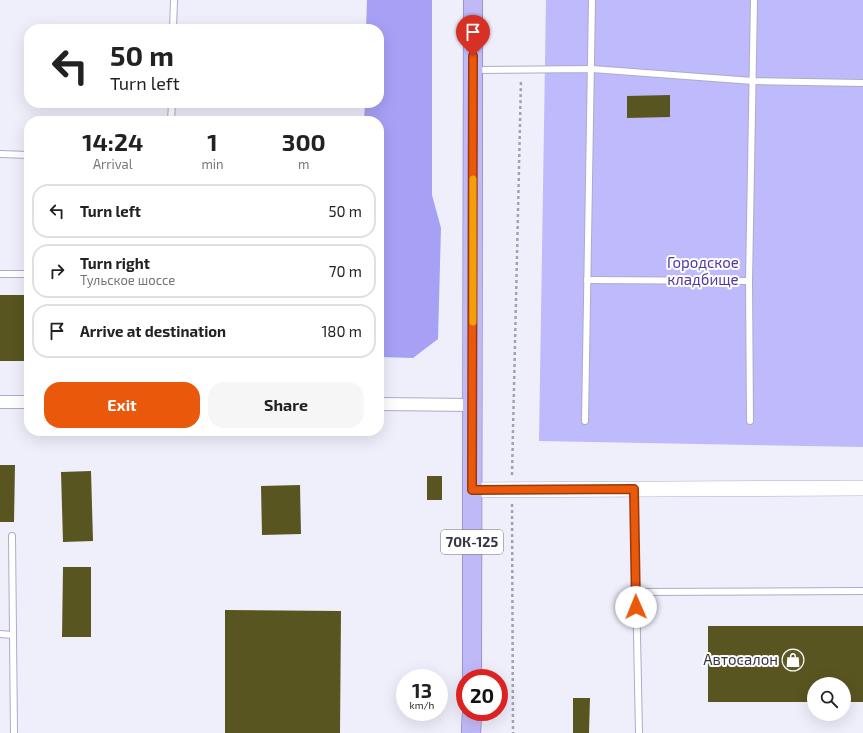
<!DOCTYPE html>
<html lang="en">
<head>
<meta charset="utf-8">
<style>
	body { margin:0; font-family:"Exo 2",sans-serif; background:#f6f6f6; color:#222; height:100vh; display:flex; flex-direction:column; font-size:15px; white-space:nowrap }
	* { box-sizing:border-box; margin:0 }
	p { font-size:13px; color:#767676 }
	.icon { flex:none; width:22px; height:22px; fill:none; stroke:currentColor; stroke-width:2; stroke-linecap:round; stroke-linejoin:round }
	.map { position:relative; flex:1; overflow:hidden }
	.drawer { position:absolute; left:24px; top:116px; width:360px; height:320px; display:flex; flex-direction:column; background:#fff; border-radius:16px; box-shadow:0 4px 16px #0002 }
	.drawer>* { flex:none }
	.top-card { position:absolute; left:24px; top:24px; width:360px; height:84px; border-radius:16px; box-shadow:0 4px 16px #0002; background:#fff; color:#222; overflow:hidden }
	.fabs { position:absolute; left:807px; top:677px; display:grid; gap:8px }
	.fabs a { display:grid; place-items:center; width:44px; height:44px; border-radius:50%; background:#fff; box-shadow:0 4px 16px #0002; font-size:20px }
	.speed { position:absolute; left:396px; top:669px; display:flex; gap:8px; font-size:20px; font-weight:700; text-align:center }
	.speed>* { display:grid; place-content:center; width:52px; height:52px; border-radius:50%; background:#fff; box-shadow:0 4px 16px #0002; line-height:1 }
	.speed small { font-size:10px; font-weight:400 }
	.speed .limit { border:6px solid #d22; background:#fff; color:#111 }
	.pin { position:absolute; display:grid; place-items:center; width:34px; height:34px; color:#fff; margin:-41px -17px; border-radius:50% 50% 50% 0; rotate:-45deg; box-shadow:0 0 4px #0007 }
	.pin .icon { rotate:45deg }
	.me { position:absolute; width:44px; margin:-22px; rotate:359deg; stroke-linejoin:round; filter:drop-shadow(0 0 3px #0008) }
	.turn { display:flex; align-items:center; gap:14px; height:84px; padding:0 20px; font-size:18px }
	.turn .icon { width:52px; height:52px; stroke-width:2.5 }
	.turn b { display:block; font-size:28px; line-height:34px }
	.eta { display:flex; justify-content:space-evenly; align-items:center; height:68px; text-align:center }
	.eta b { font-size:24px; font-weight:700; line-height:28px }
	.action { display:flex; gap:8px; margin-top:auto; padding:8px 20px }
	.action a { flex:1; height:46px; border-radius:16px; background:#ea580c; color:#fff; font-size:16px; font-weight:700; line-height:46px; text-align:center }
	.action a+a { background:#f6f6f6; color:#222 }
	ul { padding:0; list-style:none }
	li { display:flex; align-items:center; gap:12px; height:54px; margin:0 8px 6px; padding:0 12px; border:2px solid #e0e0e0; border-radius:16px }
	li div { flex:1 }
	li b { display:block; font-size:15px }
	li em { font-style:normal }
	.map>svg:first-child { display:block }
	.green { fill:#bebafb }
	.forest { fill:#a7a0f5 }
	.building { fill:#595520 }
	.lines { fill:none; stroke-linecap:round; stroke-linejoin:round }
	.service-casing { stroke:#adabcb; stroke-width:8 }
	.minor-casing { stroke:#adabcb; stroke-width:14 }
	.tertiary-casing { stroke:#adabcb; stroke-width:16 }
	.primary-casing { stroke:#756db4; stroke-width:20 }
	.path { stroke:#a2a1ae; stroke-width:2.5; stroke-dasharray:3 3; stroke-linecap:butt }
	.service { stroke:#fff; stroke-width:6 }
	.minor { stroke:#fff; stroke-width:12 }
	.tertiary { stroke:#fff; stroke-width:15 }
	.primary { stroke:#c0b9f7; stroke-width:19 }
	.route-casing { stroke:#983908; stroke-width:10 }
	.route { stroke:#ea580c; stroke-width:7 }
	.slow { stroke:#f59e0b; stroke-width:7 }
	.labels { text-anchor:middle; stroke-width:4; stroke-linejoin:round; paint-order:stroke }
	.shield { fill:#fefefe; stroke:#73727b; stroke-width:1 }
	.shield-label { font-size:14px; font-weight:bold; fill:#373643 }
	.park-label { font-size:15px; fill:#4c399b; stroke:#fefefe }
	.poi-label { font-size:15px; fill:#373643; stroke:#fefefe; text-anchor:end }
</style>
</head>
<body>
<div class="map">
<svg width="863" height="733" viewBox="0 0 863 733">
	<rect width="100%" height="100%" fill="#efeffc"/>
	<!-- green -->
	<path class="green" d="M546,0h317v447l-324,-6z"/>
	<!-- forest -->
	<path class="forest" d="M367,0h65v195l9,33 -3,111 -25,19 -34,-1v-236h-15l1,-18h14v-74h-13z"/>
	<!-- building -->
	<g class="building">
		<path d="M670,95v22l-43,1v-22z"/>
		<rect x="0" y="295" width="29" height="66"/>
		<path d="M0,465h15l-1,57h-14z"/>
		<path d="M91,471l2,70 -30,1 -2,-70z"/>
		<rect x="427" y="476" width="15" height="24"/>
		<path d="M300,485l1,49 -39,1 -1,-49z"/>
		<path d="M63,567h28v70h-29z"/>
		<path d="M225,610l116,1 -1,122h-115z"/>
		<path d="M708,626h155v76h-19v-18h-30v18h-106z"/>
		<path d="M573,698h17l-1,35h-16z"/>
	</g>
	<g class="lines">
		<!-- service casing -->
		<g class="service-casing">
			<g id="service">
				<path d="M173,29l1,-29"/>
				<path d="M474,70l118,-1 161,12 110,2"/>
				<path d="M171,121l1,-18"/>
				<path d="M0,154l29,1"/>
				<path d="M0,274h29"/>
				<path d="M587,280l162,1"/>
				<path d="M585,421l7,-421"/>
				<path d="M750,421l-1,-140 5,-281"/>
				<path d="M634,489l5,244"/>
				<path d="M12,536l2,197"/>
				<path d="M636,592l227,-1"/>
				<path d="M0,634l13,1"/>
			</g>
		</g>
		<!-- minor casing -->
		<g class="minor-casing">
			<g id="minor">
				<path d="M0,402h29"/>
				<path d="M379,404l94,1"/>
			</g>
		</g>
		<!-- tertiary casing -->
		<g class="tertiary-casing">
			<path id="tertiary" d="M472,490l391,-2"/>
		</g>
		<!-- primary casing -->
		<g class="primary-casing">
			<g id="primary">
				<path d="M472,678l1,-678"/>
				<path d="M471,733l1,-21"/>
			</g>
		</g>
		<!-- path -->
		<g class="path">
			<path d="M512,475l9,-395"/>
			<path d="M512,504l1,229"/>
		</g>
		<!-- service -->
		<use href="#service" class="service"/>
		<!-- minor -->
		<use href="#minor" class="minor"/>
		<!-- tertiary -->
		<use href="#tertiary" class="tertiary"/>
		<!-- primary -->
		<use href="#primary" class="primary"/>
	</g>
	<g class="lines">
		<!-- route casing -->
		<g class="route-casing">
			<path id="route" d="M473,56l-1,434 162,-1 2,118"/>
		</g>
		<!-- route -->
		<use href="#route" class="route"/>
		<!-- slow -->
		<path class="slow" d="M473,179v143"/>
	</g>
	<!-- icons -->
	<defs>
		<g id="shop-disc" transform="scale(1.15)"><circle r="9.5" fill="#5d5926" stroke="#fefefe"/><path d="M-5-2.5h2.3a2.7 3.5 0 0 1 5.4 0H5L5.5 6h-11ZM-1.5-2.5h3a1.5 2.3 0 0 0-3 0Z" fill="#fff"/></g>
	</defs>
	<g fill-rule="evenodd">
		<use href="#shop-disc" x="793" y="660"/>
	</g>
	<g class="labels">
		<!-- shield labels -->
		<rect class="shield" x="441" y="530" width="62" height="24" rx="3"/>
		<g class="shield-label">
			<text x="472" y="547">70К-125</text>
		</g>
		<!-- park labels -->
		<g class="park-label">
			<text x="703" y="268">Городское<tspan x="703" dy="17">кладбище</tspan></text>
		</g>
		<!-- poi labels -->
		<g class="poi-label">
			<text x="778" y="665">Автосалон</text>
		</g>
	</g>
</svg>
<div class="fabs">
<a><svg class="icon" aria-label="search" viewBox="0 0 24 24"><circle cx="10" cy="10" r="6"/><path d="M15 15l6 6"/></svg></a>
</div>
<div class="speed"><div>13<small>km/h</small></div><div class="limit">20</div></div>
<div class="pin" style="left:473px;top:56px;background:#d93025"><svg class="icon" aria-label="arrive" viewBox="0 0 24 24"><path d="M6 21V4h12l-3 4 3 4H6"/></svg></div>
<svg class="me" style="left:636px;top:607px" viewBox="-20 -20 40 40"><circle r="19" fill="#fff"/><path d="M0-13L10 11 0 6-10 11z" fill="#ea580c"/></svg>
<div class="top-card">
<div class="turn"><svg class="icon" aria-label="left" viewBox="0 0 24 24"><path d="M17 20v-9H6M10 6l-5 5 5 5"/></svg><div><b>50 m</b>Turn left</div></div>
</div>
<section class="drawer">
<div class="eta">
<div><b>14:24</b><p>Arrival</p></div>
<div><b>1</b><p>min</p></div>
<div><b>300</b><p>m</p></div>
</div>
<ul>
<li><svg class="icon" aria-label="left" viewBox="0 0 24 24"><path d="M17 20v-9H6M10 6l-5 5 5 5"/></svg><div><b>Turn left</b></div><em>50 m</em></li>
<li><svg class="icon" aria-label="right" viewBox="0 0 24 24"><path d="M7 20v-9h11M14 6l5 5-5 5"/></svg><div><b>Turn right</b><p>Тульское шоссе</p></div><em>70 m</em></li>
<li><svg class="icon" aria-label="arrive" viewBox="0 0 24 24"><path d="M6 21V4h12l-3 4 3 4H6"/></svg><div><b>Arrive at destination</b></div><em>180 m</em></li>
</ul>
<div class="action"><a>Exit</a><a>Share</a></div>
</section>
</div>
</body>
</html>
